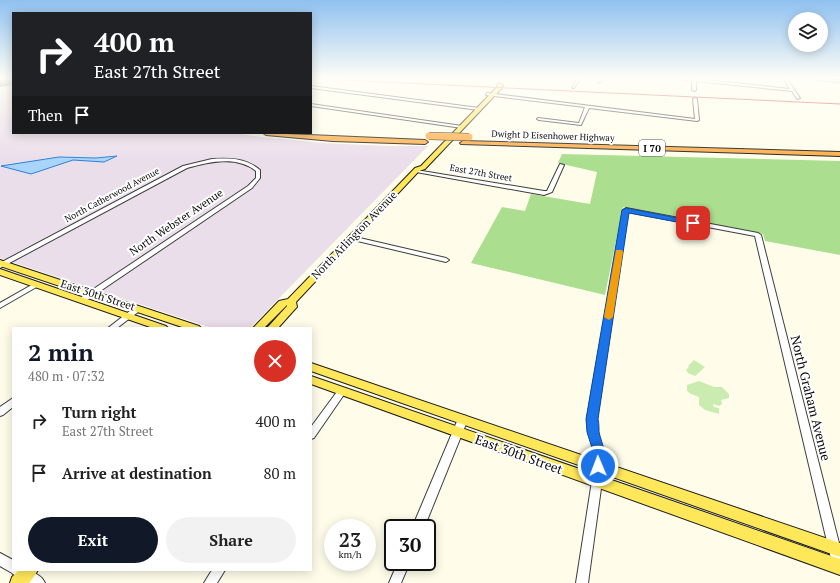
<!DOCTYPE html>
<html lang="en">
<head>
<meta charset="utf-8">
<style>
	body { margin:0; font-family:"PT Serif",serif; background:#f2f2f2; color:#222; height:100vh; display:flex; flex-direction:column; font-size:15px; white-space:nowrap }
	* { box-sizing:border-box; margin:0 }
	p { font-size:13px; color:#767676 }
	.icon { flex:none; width:22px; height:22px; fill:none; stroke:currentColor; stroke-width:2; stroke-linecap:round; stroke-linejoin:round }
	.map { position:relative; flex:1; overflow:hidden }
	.side { position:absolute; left:12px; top:327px; width:300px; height:244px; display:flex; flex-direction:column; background:#fff; border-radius:0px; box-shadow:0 2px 10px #0003 }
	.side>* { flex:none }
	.guide { position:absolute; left:12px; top:12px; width:300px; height:122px; border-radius:0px; box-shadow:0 2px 10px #0003; background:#202124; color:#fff; overflow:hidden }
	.controls { position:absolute; left:788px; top:12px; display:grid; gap:8px }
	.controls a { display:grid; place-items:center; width:40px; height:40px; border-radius:50%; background:#fff; box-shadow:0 2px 10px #0003; font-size:20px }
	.speed { position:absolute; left:324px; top:519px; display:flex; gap:8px; font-size:20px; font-weight:700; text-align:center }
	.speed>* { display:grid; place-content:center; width:52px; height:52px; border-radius:50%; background:#fff; box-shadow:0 2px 10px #0003; line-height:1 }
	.speed small { font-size:10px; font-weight:400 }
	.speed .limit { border:2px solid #111; border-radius:6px; background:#fff; color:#111 }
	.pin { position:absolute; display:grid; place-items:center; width:34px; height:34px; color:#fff; margin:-17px; border-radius:8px; box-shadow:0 2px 6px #0006 }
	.me { position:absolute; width:44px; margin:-22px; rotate:359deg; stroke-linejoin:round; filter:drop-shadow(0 0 3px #0008) }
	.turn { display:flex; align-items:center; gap:14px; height:84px; padding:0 16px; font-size:18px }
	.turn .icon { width:52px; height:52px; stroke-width:2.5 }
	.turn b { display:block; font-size:28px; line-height:34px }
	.then { display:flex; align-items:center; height:38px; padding:0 16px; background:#0003; gap:8px; font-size:15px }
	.round { display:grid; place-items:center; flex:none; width:42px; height:42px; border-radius:21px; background:#f2f2f2 }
	.overview { display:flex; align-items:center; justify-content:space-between; height:68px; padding:0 16px }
	h1 { font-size:24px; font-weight:800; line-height:30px; color:#111827 }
	.primary-button { display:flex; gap:8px; margin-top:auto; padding:8px 16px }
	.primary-button a { flex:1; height:46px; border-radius:24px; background:#111827; color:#fff; font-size:16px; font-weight:800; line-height:46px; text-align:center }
	.primary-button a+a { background:#f2f2f2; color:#222 }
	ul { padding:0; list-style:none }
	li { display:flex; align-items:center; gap:12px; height:52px; padding:0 16px }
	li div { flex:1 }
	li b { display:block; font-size:15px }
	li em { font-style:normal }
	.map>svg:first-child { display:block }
	.industrial { fill:#ebdeeb }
	.green { fill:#caecb1 }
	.forest { fill:#abde8f }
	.water { fill:#aad5fb; stroke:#2b82d8 }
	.building { fill:#554e47 }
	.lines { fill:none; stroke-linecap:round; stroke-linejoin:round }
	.minor-casing { stroke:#3e3e3e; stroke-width:2 }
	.major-casing { stroke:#1c1c1c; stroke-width:2 }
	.highway-casing { stroke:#1c1c1c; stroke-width:2 }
	.minor { fill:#fff; fill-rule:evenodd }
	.major { fill:#ffe75a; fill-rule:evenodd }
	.highway { fill:#ffad48; fill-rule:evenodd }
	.rail { stroke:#c62219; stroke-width:1 }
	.highway-bridge-casing { stroke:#1c1c1c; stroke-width:8; stroke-linecap:butt }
	.highway-bridge { stroke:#ffad48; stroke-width:7 }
	.route { fill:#1a73e8; stroke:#114b97 }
	.slow { fill:#f59e0b }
	.labels { text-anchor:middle; stroke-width:4; stroke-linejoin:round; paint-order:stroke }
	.far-street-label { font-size:9px; fill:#0b0b0b; stroke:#fff }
	.shield { fill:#fff; stroke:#545454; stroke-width:1 }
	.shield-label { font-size:10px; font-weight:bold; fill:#0b0b0b }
	.street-label { font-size:11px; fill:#0b0b0b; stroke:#fff }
	.near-street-label { font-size:13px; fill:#0b0b0b; stroke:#fff }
</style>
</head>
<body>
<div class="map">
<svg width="840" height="583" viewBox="0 0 840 583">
	<rect width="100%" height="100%" fill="#fffdea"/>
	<!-- industrial -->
	<path class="industrial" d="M0,79h13v54h221l28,4 61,6 67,3h38l-178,182h-38l-212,-70z"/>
	<!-- green -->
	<g class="green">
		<path d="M694,360l11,7 -10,9 -7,-3 -2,-3 3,-3 -1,-1z"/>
		<path d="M699,381l15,6h8l7,7v4l-8,2 1,4 -3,2 -6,-2 1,3 5,1v6l-14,-4 -6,-5v-8l-8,-3 -4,-3v-6z"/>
	</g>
	<!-- forest -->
	<path class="forest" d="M562,154l278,7v94l-75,-14 -2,-7 -140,-27 -18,88 -134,-32 31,-56 23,4 6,-17 59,10 7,-32 -39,-9z"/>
	<!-- water -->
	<path class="water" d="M117,156l-13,6 -31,-2 -42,14 -30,-8 58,-9 37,1z"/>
	<!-- building -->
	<path class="building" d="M7,79h6v6l-13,2v-7z"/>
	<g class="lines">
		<!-- minor casing -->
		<g class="minor-casing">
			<g id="minor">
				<path d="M577,79h3l-6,9h-2z"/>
				<path d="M600,79h3l-3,4h-2z"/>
				<path d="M681,79h14l95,10 -6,-10h3l13,19 -3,1 -5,-8 -96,-10v9l-2,1 -2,-1v-9z"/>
				<path d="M816,79l24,1v2l-22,-2z"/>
				<path d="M311,86l168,22 2,1 -2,1 -168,-22z"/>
				<path d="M487,93l208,26 -2,-20 2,-1 2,1 2,21 -2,1 -108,-13 -8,17 -42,-5 -2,-1 1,-1 41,5 6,-16 -99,-12z"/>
				<path d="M311,104l151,22 2,1 -2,1 -151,-22z"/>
				<path d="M212,159c18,-1 34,-1 48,11v8l-8,10 -168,114h-6l-1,-2 171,-114 8,-8v-7c-19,-16 -48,-9 -69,-3l-187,100v-5l183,-97z"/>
				<path d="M560,164l4,1 -12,27 -8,3 -128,-23 -2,-1 2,-1 128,21h3z"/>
				<path d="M626,208l132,25 3,2 79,312v26l-5,-2 -2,-4 -78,-331 -127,-24 -31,207c0,4 0,9 1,13 2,13 10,24 4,37l-4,2 -4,-2 -1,-3 1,-15 -6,-19 -1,-13 36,-209z"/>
				<path d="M351,236l95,22 3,2 -3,2 -97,-23 -1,-1z"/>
				<path d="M35,283h4l1,2 -40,23v-5z"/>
				<path d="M135,307h6l1,2 -25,19h-9z"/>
				<path d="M342,388l3,1 1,2 -1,2 -31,45 -3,1v-12l28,-38z"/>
				<path d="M13,398v9l-10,8 -3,1v-9z"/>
				<path d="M463,415l3,1 2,3 -44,109h-12l46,-109 2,-3z"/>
				<path d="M597,476l4,2 1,3 -14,102h-12l16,-102 1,-3z"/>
				<path d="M0,553l13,7v10c11,0 27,1 32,13h-18l-14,-9 -1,-1 -12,-7z"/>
				<path d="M398,562h12l-9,21h-12z"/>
				<path d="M212,570h13l-8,13h-13z"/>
			</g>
		</g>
		<!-- major casing -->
		<g class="major-casing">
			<g id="major">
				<path d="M498,83l5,2 -2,4 -76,80 -6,2 -123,131 1,5 -2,2 -17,19h-11l20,-22v-1l-23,23h-11l26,-27 9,-2 127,-131 6,-2 76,-79z"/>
				<path d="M0,260l199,66 2,2h-16l-185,-62z"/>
				<path d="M0,269l166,57 2,2h-15l-153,-53z"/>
				<path d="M311,363l529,180v14l-529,-186z"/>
				<path d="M311,376l529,183v16l-529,-191z"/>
				<path d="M19,570h19l-3,5 -6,8h-19l2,-6z"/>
			</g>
		</g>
		<!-- highway casing -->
		<g class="highway-casing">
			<g id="highway">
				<path d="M263,133l162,7 3,2 -3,2 -92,-3 -67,-6z"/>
				<path d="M463,141l377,11v4l-379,-12 -1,-1z"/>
			</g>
		</g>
		<!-- minor -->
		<use href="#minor" class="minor"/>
		<!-- major -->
		<use href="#major" class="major"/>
		<!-- highway -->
		<use href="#highway" class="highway"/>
		<!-- rail -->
		<path class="rail" d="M320,79l520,25"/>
		<!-- highway-bridge casing -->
		<g class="highway-bridge-casing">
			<path id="highway-bridge" d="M429,136l40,1"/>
		</g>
		<!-- highway-bridge -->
		<use href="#highway-bridge" class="highway-bridge"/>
	</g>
	<!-- sky -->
	<linearGradient id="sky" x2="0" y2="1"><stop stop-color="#8fc1f0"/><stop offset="0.49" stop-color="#fffef6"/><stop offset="1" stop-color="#fffef6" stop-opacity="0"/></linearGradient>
	<rect width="840" height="160" fill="url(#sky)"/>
	<!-- route -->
	<path class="route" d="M626,208l67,13 4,2 -4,2 -64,-12 -31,206c1,4 1,9 1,13 3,13 10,25 4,38l-5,2 -4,-2 -2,-4 1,-15 -6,-19 -1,-13 36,-209z"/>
	<!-- slow -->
	<path class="slow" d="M616,250h6l1,2 -10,65 -4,3 -5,-3z"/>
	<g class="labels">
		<!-- far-street labels -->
		<g class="far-street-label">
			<text transform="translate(553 136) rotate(2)" y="3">Dwight D Eisenhower Highway</text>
			<text transform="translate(481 173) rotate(10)" y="3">East 27th Street</text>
			<text transform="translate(112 195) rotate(-28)" y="3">North Catherwood Avenue</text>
		</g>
		<!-- shield labels -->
		<rect class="shield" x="639" y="140" width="26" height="16" rx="3"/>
		<g class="shield-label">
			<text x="652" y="152">I 70</text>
		</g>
		<!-- street labels -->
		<g class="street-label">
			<text transform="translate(176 222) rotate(-34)" y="4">North Webster Avenue</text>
			<text transform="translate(354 235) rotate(-46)" y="4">North Arlington Avenue</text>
			<text transform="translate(98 295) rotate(18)" y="4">East 30th Street</text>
		</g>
		<!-- near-street labels -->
		<g class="near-street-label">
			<text transform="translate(811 398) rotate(76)" y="5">North Graham Avenue</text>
			<text transform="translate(519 454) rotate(20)" y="5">East 30th Street</text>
		</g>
	</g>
</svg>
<div class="controls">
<a><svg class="icon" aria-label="layers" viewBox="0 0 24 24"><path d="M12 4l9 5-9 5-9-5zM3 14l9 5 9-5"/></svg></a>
</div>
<div class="speed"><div>23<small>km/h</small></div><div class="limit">30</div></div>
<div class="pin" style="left:693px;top:223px;background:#d93025"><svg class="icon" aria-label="arrive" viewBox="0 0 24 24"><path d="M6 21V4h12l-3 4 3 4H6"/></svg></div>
<svg class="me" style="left:598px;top:466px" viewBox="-20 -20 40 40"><circle r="17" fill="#1a73e8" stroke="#fff" stroke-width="3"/><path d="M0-11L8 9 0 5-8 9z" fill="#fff"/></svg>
<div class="guide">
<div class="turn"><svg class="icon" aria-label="right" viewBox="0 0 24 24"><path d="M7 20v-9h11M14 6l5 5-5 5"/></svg><div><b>400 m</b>East 27th Street</div></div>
<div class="then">Then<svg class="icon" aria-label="arrive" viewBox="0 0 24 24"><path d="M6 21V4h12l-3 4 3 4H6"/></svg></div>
</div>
<section class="side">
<div class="overview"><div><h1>2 min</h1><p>480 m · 07:32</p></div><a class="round" style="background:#d93025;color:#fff"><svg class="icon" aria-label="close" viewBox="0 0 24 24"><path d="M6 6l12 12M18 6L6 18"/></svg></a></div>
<ul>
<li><svg class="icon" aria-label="right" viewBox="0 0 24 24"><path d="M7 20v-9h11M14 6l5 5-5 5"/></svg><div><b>Turn right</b><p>East 27th Street</p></div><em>400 m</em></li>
<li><svg class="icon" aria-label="arrive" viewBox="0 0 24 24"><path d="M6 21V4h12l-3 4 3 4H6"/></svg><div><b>Arrive at destination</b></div><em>80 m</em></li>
</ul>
<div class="primary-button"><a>Exit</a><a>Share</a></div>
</section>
</div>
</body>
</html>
